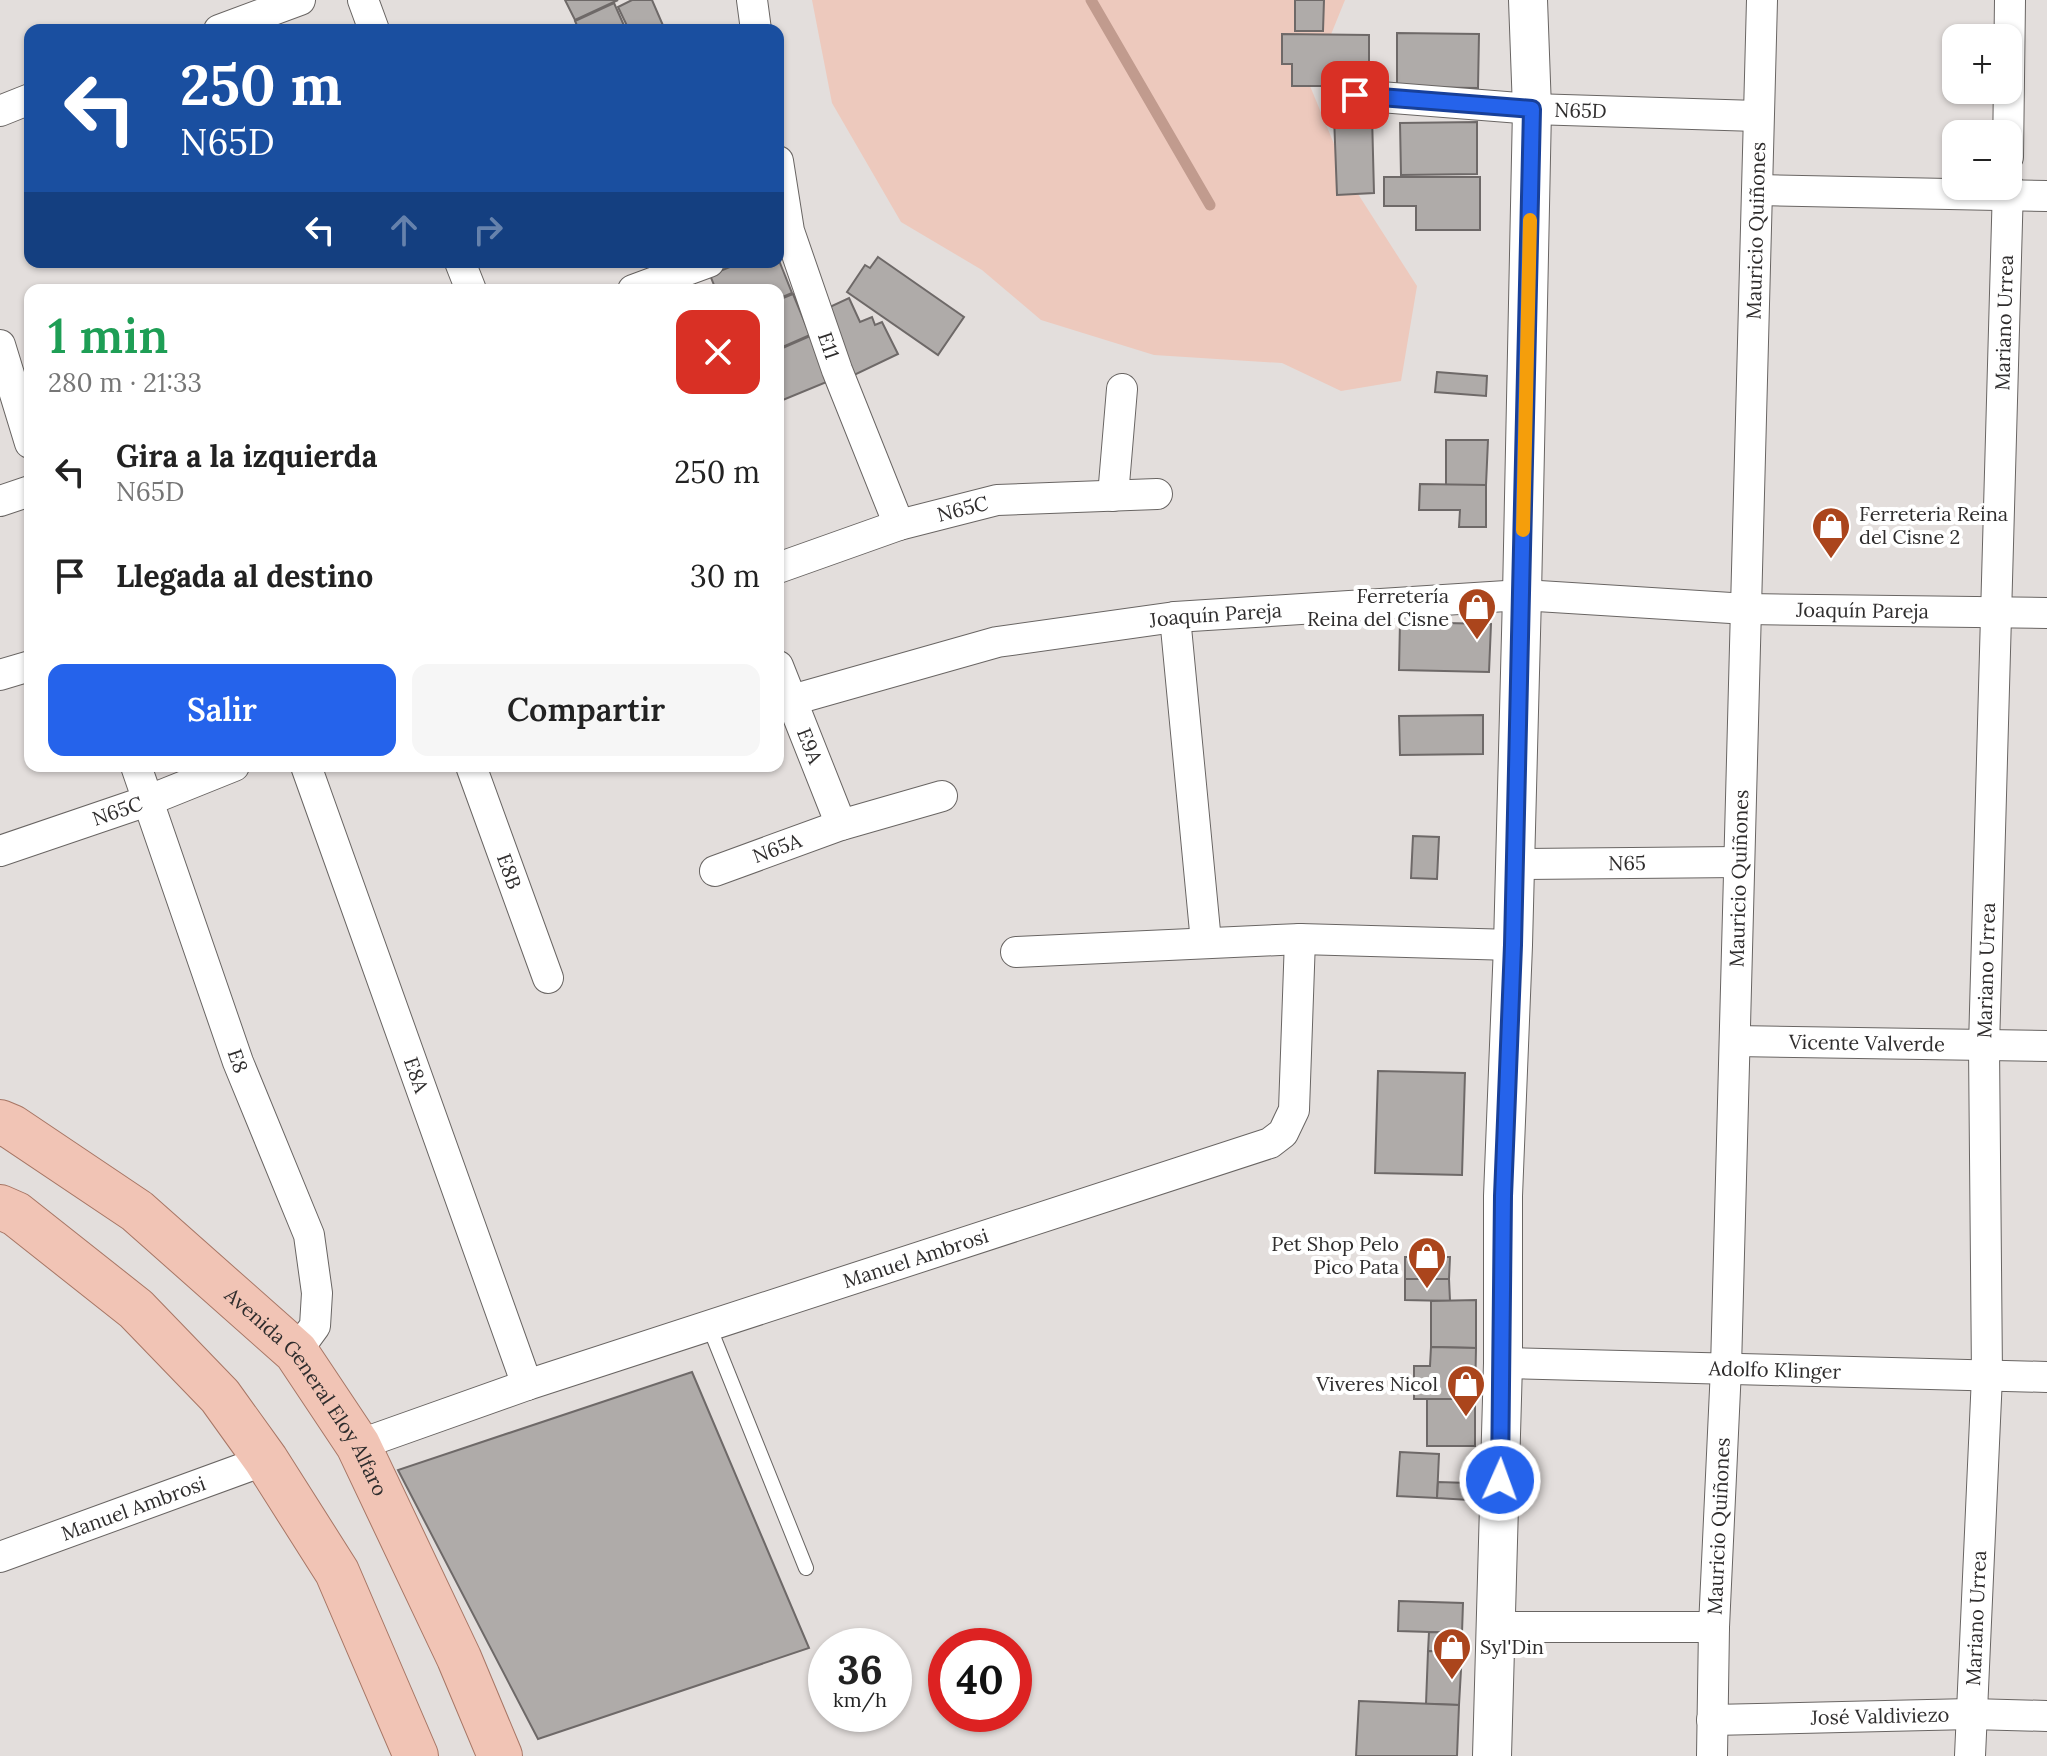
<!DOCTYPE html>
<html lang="es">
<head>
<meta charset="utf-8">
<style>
	body { margin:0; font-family:Lora,serif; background:#f6f6f6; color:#222; height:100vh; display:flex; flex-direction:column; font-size:30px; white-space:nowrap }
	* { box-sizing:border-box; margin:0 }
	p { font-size:26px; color:#767676 }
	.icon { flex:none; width:44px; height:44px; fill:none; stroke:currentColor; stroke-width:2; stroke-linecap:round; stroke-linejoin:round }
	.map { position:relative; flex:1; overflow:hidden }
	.sheet { position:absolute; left:24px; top:284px; width:760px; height:488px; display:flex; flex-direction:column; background:#fff; border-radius:16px; box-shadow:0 2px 6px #0004 }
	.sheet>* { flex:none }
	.top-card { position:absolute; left:24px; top:24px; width:760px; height:244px; border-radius:16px; box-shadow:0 2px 6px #0004; background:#1a4fa0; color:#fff; overflow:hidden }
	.fabs { position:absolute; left:1942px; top:24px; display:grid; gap:16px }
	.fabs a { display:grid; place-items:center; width:80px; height:80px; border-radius:16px; background:#fff; box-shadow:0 2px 6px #0004; font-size:40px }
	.speed { position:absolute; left:808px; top:1628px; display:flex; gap:16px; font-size:40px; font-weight:700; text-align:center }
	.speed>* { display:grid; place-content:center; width:104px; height:104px; border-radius:50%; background:#fff; box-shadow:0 2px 6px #0004; line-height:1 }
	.speed small { font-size:20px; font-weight:400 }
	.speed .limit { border:12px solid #d22; background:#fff; color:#111 }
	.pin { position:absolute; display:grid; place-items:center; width:68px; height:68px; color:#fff; margin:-34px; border-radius:16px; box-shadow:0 4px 12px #0006 }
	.me { position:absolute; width:88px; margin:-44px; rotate:2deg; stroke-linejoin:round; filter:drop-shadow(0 0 6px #0008) }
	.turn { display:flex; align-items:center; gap:28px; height:168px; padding:0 24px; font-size:36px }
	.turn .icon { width:104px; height:104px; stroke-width:2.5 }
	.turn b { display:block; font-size:56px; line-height:68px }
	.lanes { display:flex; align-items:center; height:76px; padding:0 24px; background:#0003; justify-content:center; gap:40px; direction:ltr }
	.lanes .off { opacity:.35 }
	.round { display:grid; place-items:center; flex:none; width:84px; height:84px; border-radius:16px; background:#f6f6f6 }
	.summary { display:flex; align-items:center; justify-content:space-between; height:136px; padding:0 24px }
	h1 { font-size:48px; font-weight:600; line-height:60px; color:#1e9e55 }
	.primary-button { display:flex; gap:16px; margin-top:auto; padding:16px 24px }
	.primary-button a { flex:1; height:92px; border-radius:16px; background:#2563eb; color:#fff; font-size:32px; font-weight:600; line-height:92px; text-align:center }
	.primary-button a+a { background:#f6f6f6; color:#222 }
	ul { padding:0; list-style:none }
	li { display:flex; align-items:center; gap:24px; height:104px; padding:0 24px }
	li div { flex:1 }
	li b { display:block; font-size:30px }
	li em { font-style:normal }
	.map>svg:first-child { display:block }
	.green { fill:#edc9bd }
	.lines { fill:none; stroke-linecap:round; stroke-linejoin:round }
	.stream { stroke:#c19b8e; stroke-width:11 }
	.building { fill:#afaba9; stroke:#6e6968; stroke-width:2 }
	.service-casing { stroke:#696563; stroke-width:16 }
	.minor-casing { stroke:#696563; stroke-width:32 }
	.tertiary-casing { stroke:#696563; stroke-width:40 }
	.primary-casing { stroke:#a77665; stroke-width:46 }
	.service { stroke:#fff; stroke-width:14 }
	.minor { stroke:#fff; stroke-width:30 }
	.tertiary { stroke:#fff; stroke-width:38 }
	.primary { stroke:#f1c4b5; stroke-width:44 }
	.route-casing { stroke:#184099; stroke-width:20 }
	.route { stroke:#2563eb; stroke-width:14 }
	.slow { stroke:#f59e0b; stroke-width:14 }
	.labels { text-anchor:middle; stroke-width:8; stroke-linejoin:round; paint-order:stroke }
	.street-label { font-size:20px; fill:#2f2d2d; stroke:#fff }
	.poi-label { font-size:20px; fill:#2f2d2d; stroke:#fff; text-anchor:end }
</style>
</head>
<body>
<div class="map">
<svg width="2047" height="1756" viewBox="0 0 2047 1756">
	<rect width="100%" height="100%" fill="#e3dedc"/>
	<!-- green -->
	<path class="green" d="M812,0h533l-35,86 39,94 68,106 -16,95 -60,10 -59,-28 -128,-8 -113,-35 -59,-50 -81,-48 -69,-119z"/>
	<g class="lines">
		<!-- stream -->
		<path class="stream" d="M1091,0l119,205"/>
	</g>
	<!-- building -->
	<g class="building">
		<path d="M565,0h53l-43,20z"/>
		<path d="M632,0h20l13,30h-36l-11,-23z"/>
		<path d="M1295,0h29l-1,31h-28z"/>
		<path d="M614,3l12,27h-47l-4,-9z"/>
		<path d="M1397,33l82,1 -1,54 -81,-1z"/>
		<path d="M1282,34l87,1v51h-77v-22h-10z"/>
		<path d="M1372,115l2,78 -37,2 -3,-79z"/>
		<path d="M1477,122v52l-76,1 -1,-52z"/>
		<path d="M1384,177h96v53h-64v-24h-32z"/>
		<path d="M878,257l86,60 -26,38 -91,-63 18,-27 5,3z"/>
		<path d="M778,258l14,35 -14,6v-9h-62l-6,-15 32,-13h36z"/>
		<path d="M793,294l17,41 -32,14v-49z"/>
		<path d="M849,298l11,24 12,-5 3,8 7,-3 16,32 -48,23 -31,-65z"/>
		<path d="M810,336l19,45 -51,21v-52z"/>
		<path d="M1437,372l50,4 -1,20 -51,-4z"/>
		<path d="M1446,440h42l-2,45h-40z"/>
		<path d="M1420,484l66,1v42h-27l1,-17h-41z"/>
		<path d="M1400,622l91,2 -2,48 -90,-2z"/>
		<path d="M1483,715v39l-83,1 -1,-39z"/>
		<path d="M1413,836l26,1 -2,42 -26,-1z"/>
		<path d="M1378,1071l87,2 -3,102 -87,-2z"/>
		<path d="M1405,1257h45l-1,22h-44z"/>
		<path d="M1405,1279h44l1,22 -45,-1z"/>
		<path d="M1476,1300v48l-45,-1v-46z"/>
		<path d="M1431,1347l45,1 -1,51h-61v-33h16z"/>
		<path d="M692,1372l117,276 -271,91 -140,-269z"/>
		<rect x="1427" y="1399" width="48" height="47"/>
		<path d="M1400,1452l39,2 -2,44 -40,-2z"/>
		<path d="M1438,1482l31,1v17l-32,-2z"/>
		<path d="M1399,1601l64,2 -1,30 -64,-2z"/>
		<path d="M1429,1632l33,1v19l-34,-1z"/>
		<path d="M1428,1651l34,1 -3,53 -33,-1z"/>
		<path d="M1359,1701l100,4 -2,51h-101z"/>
	</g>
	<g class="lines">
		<!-- service casing -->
		<g class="service-casing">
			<path id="service" d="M709,1326l97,242"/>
		</g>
		<!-- minor casing -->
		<g class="minor-casing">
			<g id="minor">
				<path d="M363,0l11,30"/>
				<path d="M752,0l4,30"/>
				<path d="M219,30l81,-30"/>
				<path id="s1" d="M1355,95l177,14 225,7"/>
				<path d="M0,111l30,-12"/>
				<path d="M2008,157l2,-157"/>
				<path id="s2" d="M778,161l11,70 48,139 62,155"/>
				<path d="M1759,190l288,6"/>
				<path d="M460,262l11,28"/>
				<path d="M633,290l76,-28"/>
				<path d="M0,345l30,98"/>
				<path d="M1113,496l9,-107"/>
				<path d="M0,501l30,-10"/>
				<path id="s3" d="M778,568l121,-43 98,-25 160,-6"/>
				<path d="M1175,617l31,325"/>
				<path id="s4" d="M778,666l63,159"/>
				<path d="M0,675l30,-9"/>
				<path id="s5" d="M778,704l219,-62 178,-25 347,-22 225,14 300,4"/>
				<path id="s6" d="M136,766l102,296 71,173 8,58 -2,33 -19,26"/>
				<path id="s7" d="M306,766l221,619"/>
				<path id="s8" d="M471,766l77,212"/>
				<path id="s9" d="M0,851l147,-50 87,-35"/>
				<path id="s10" d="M1515,864l224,-2"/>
				<path id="s11" d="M715,871l126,-46 101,-29"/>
				<path d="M1016,952l284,-13 213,6"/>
				<path id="s12" d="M1735,1041l312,5"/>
				<path id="s13" d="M1503,1363l544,14"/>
				<path id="s14" d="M358,1445l169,-60 743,-242 13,-10 11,-23 6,-171"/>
				<path id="s15" d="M0,1557l266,-97"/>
				<path d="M1496,1627h218"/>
				<path id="s16" d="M1712,1720l259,-6 76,2"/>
				<path id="s17" d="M1712,1756l2,-129 12,-259 36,-1368"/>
				<path id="s18" d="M1970,1756l17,-380 -3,-330 24,-860"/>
			</g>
		</g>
		<!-- tertiary casing -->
		<g class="tertiary-casing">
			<path id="tertiary" d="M1492,1756l11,-393v-167l10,-251 9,-350 10,-486 -4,-109"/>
		</g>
		<!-- primary casing -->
		<g class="primary-casing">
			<g id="primary">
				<path id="s19" d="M0,1122l12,5 125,84 159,141 62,93 101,213 41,98"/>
				<path d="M0,1207l16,7 120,95 84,87 46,64 71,112 79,184"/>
			</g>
		</g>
		<!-- service -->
		<use href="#service" class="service"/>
		<!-- minor -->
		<use href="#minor" class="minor"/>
		<!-- tertiary -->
		<use href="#tertiary" class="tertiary"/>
		<!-- primary -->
		<use href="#primary" class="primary"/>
	</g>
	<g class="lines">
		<!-- route casing -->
		<g class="route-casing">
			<path id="route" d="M1355,95l177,14 -19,836 -10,251 -3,284"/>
		</g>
		<!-- route -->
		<use href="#route" class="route"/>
		<!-- slow -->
		<path class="slow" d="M1523,530l7,-310"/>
	</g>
	<!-- icons -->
	<defs>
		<g id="shop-pin" transform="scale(2)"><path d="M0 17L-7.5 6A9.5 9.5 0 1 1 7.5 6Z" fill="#ab451c" stroke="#fff"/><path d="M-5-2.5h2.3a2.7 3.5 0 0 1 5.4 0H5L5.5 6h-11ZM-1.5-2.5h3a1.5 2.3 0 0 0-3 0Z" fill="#fff"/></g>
	</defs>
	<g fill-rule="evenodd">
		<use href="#shop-pin" x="1831" y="526"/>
		<use href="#shop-pin" x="1477" y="607"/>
		<use href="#shop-pin" x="1427" y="1256"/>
		<use href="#shop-pin" x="1466" y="1384"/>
		<use href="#shop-pin" x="1452" y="1647"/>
	</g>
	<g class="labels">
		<!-- street labels -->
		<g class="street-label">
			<text dy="7" stroke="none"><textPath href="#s1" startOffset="226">N65D</textPath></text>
			<text dy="7" stroke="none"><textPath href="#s17" startOffset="1526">Mauricio Quiñones</textPath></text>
			<text dy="7" stroke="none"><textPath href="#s18" startOffset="1434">Mariano Urrea</textPath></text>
			<text dy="7" stroke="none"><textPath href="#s2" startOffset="192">E11</textPath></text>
			<text dy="7" stroke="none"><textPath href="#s3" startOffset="194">N65C</textPath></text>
			<text dy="7" stroke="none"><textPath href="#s5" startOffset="1096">Joaquín Pareja</textPath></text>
			<text dy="7" stroke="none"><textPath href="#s5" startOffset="448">Joaquín Pareja</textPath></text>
			<text dy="7" stroke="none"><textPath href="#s4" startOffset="86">E9A</textPath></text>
			<text dy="7" stroke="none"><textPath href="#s9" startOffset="124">N65C</textPath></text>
			<text dy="7" stroke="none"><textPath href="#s11" startOffset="66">N65A</textPath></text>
			<text dy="7" stroke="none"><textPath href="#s10" startOffset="112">N65</textPath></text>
			<text dy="7" stroke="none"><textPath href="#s8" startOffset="112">E8B</textPath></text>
			<text dy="7" stroke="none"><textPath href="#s17" startOffset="878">Mauricio Quiñones</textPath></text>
			<text dy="7" stroke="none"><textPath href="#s18" startOffset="786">Mariano Urrea</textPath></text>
			<text dy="7" stroke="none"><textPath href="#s12" startOffset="132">Vicente Valverde</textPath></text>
			<text dy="7" stroke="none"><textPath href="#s6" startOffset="312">E8</textPath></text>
			<text dy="7" stroke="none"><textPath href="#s7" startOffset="328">E8A</textPath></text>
			<text dy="7" stroke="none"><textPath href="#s14" startOffset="588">Manuel Ambrosi</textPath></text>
			<text dy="7" stroke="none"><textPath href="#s13" startOffset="272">Adolfo Klinger</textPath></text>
			<text dy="7" stroke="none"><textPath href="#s19" startOffset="414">Avenida General Eloy Alfaro</textPath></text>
			<text dy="7" stroke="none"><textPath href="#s15" startOffset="142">Manuel Ambrosi</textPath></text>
			<text dy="7" stroke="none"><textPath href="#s17" startOffset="230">Mauricio Quiñones</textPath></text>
			<text dy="7" stroke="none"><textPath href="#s18" startOffset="138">Mariano Urrea</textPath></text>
			<text dy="7" stroke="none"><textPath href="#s16" startOffset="168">José Valdiviezo</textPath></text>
		</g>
		<!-- poi labels -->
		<g class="poi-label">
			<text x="1859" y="521" text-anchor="start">Ferreteria Reina<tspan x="1859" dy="23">del Cisne 2</tspan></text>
			<text x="1449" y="603">Ferretería<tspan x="1449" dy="23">Reina del Cisne</tspan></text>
			<text x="1399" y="1251">Pet Shop Pelo<tspan x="1399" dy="23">Pico Pata</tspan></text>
			<text x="1438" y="1391">Viveres Nicol</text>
			<text x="1480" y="1654" text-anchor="start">Syl'Din</text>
		</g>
	</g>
</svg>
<div class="fabs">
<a>+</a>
<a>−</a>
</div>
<div class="speed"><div>36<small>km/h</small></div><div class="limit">40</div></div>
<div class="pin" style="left:1355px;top:95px;background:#d93025"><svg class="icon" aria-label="arrive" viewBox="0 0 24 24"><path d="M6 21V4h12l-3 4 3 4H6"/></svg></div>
<svg class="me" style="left:1500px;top:1480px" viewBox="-20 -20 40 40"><circle r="17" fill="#2563eb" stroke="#fff" stroke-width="3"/><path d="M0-11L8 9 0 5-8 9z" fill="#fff"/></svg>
<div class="top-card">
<div class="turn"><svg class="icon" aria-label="left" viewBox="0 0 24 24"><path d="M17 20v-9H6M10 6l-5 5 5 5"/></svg><div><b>250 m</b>N65D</div></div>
<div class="lanes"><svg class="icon" aria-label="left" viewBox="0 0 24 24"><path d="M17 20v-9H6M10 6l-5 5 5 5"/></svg><svg class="icon off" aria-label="ahead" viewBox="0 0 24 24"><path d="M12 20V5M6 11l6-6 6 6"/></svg><svg class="icon off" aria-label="right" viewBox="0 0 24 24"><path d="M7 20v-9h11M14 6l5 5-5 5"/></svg></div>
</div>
<section class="sheet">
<div class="summary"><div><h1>1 min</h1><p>280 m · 21:33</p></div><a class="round" style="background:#d93025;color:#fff"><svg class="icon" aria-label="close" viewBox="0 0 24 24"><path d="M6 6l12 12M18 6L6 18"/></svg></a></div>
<ul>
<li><svg class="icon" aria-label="left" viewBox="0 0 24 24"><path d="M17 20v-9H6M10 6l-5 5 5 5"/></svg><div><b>Gira a la izquierda</b><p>N65D</p></div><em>250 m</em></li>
<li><svg class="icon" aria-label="arrive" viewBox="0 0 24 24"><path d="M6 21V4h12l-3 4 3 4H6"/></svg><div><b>Llegada al destino</b></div><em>30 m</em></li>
</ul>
<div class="primary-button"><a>Salir</a><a>Compartir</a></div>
</section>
</div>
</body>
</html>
